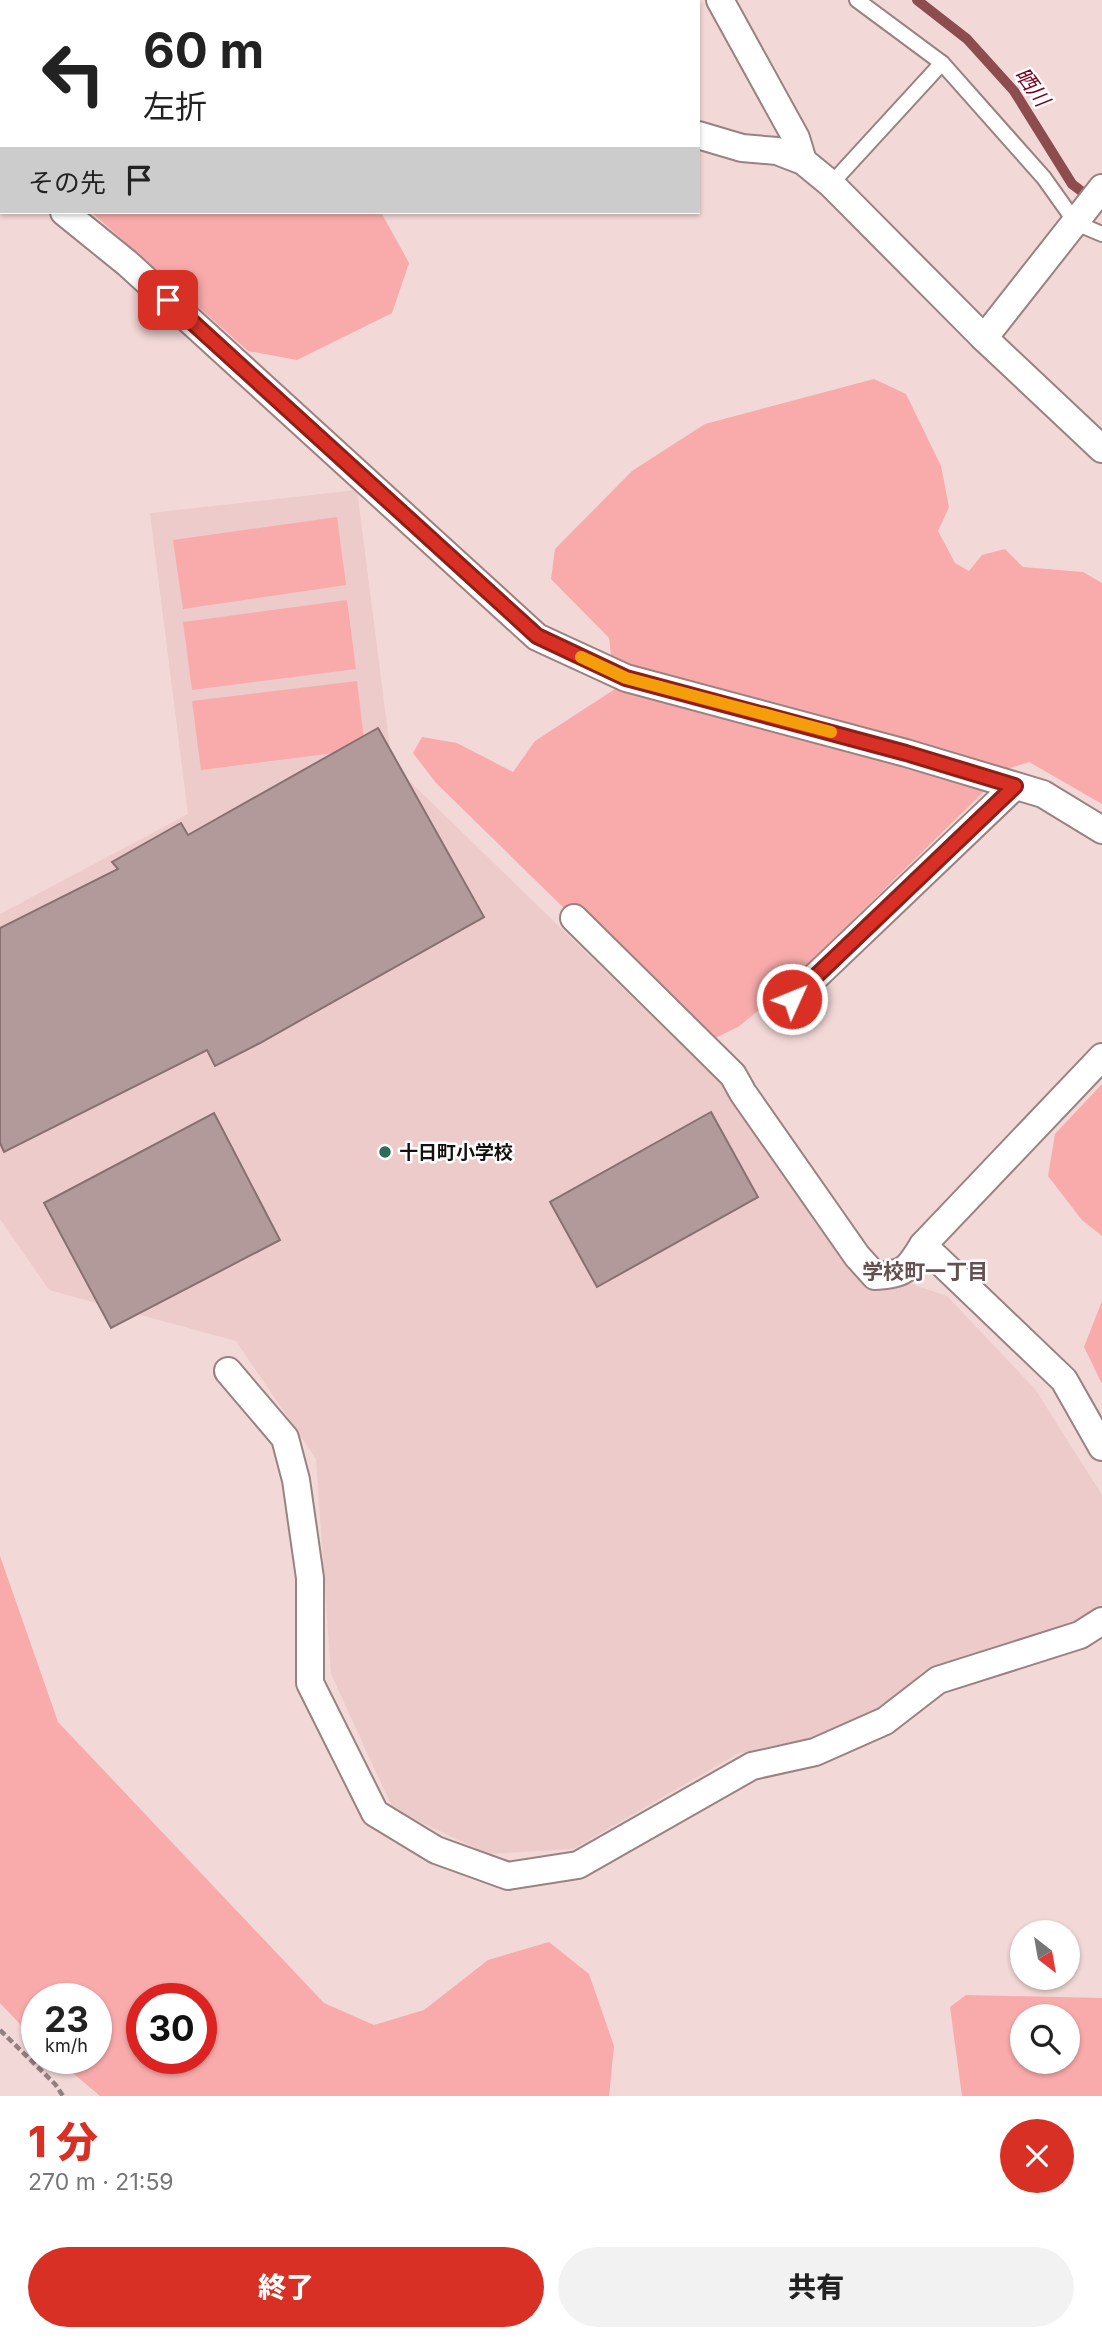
<!DOCTYPE html>
<html lang="ja">
<head>
<meta charset="utf-8">
<style>
	body { margin:0; font-family:Inter,"Noto Sans JP",sans-serif; background:#f2f2f2; color:#222; height:100vh; display:flex; flex-direction:column; font-size:26px; white-space:nowrap }
	* { box-sizing:border-box; margin:0 }
	p { font-size:23px; color:#767676 }
	.icon { flex:none; width:38px; height:38px; fill:none; stroke:currentColor; stroke-width:2; stroke-linecap:round; stroke-linejoin:round }
	.map { position:relative; height:2096px; overflow:hidden }
	.side { display:flex; flex-direction:column; background:#fff; flex:1 }
	.side>* { flex:none }
	.top-card { position:absolute; left:0px; top:0px; width:700px; height:214px; box-shadow:0 2px 5px #0004; background:#fff; color:#222; overflow:hidden }
	.needle { width:46px; rotate:149deg }
	.fabs { position:absolute; left:1010px; top:1920px; display:grid; gap:14px }
	.fabs a { display:grid; place-items:center; width:70px; height:70px; border-radius:50%; background:#fff; box-shadow:0 2px 5px #0004; font-size:35px }
	.speed { position:absolute; left:21px; top:1983px; display:flex; gap:14px; font-size:35px; font-weight:700; text-align:center }
	.speed>* { display:grid; place-content:center; width:91px; height:91px; border-radius:50%; background:#fff; box-shadow:0 2px 5px #0004; line-height:1 }
	.speed small { font-size:18px; font-weight:400 }
	.speed .limit { border:10px solid #d22; background:#fff; color:#111 }
	.pin { position:absolute; display:grid; place-items:center; width:60px; height:60px; color:#fff; margin:-30px; border-radius:14px; box-shadow:0 4px 10px #0006 }
	.me { position:absolute; width:77px; margin:-38px; rotate:46deg; stroke-linejoin:round; filter:drop-shadow(0 0 5px #0008) }
	.turn { display:flex; align-items:center; gap:24px; height:147px; padding:0 28px; font-size:32px }
	.turn .icon { width:91px; height:91px; stroke-width:2.5 }
	.turn b { display:block; font-size:49px; line-height:60px }
	.then { display:flex; align-items:center; height:66px; padding:0 28px; background:#0003; gap:14px; font-size:26px }
	.round { display:grid; place-items:center; flex:none; width:74px; height:74px; border-radius:37px; background:#f2f2f2 }
	.headline { display:flex; align-items:center; justify-content:space-between; height:119px; padding:0 28px }
	h1 { font-size:42px; font-weight:800; line-height:52px; color:#d93025 }
	.cta { display:flex; gap:14px; margin-top:auto; padding:14px 28px }
	.cta a { flex:1; height:80px; border-radius:42px; background:#d93025; color:#fff; font-size:28px; font-weight:800; line-height:80px; text-align:center }
	.cta a+a { background:#f2f2f2; color:#222 }
	.map>svg:first-child { display:block }
	.built { fill:#edcbca }
	.green { fill:#f9abab; fill-rule:evenodd }
	.lines { fill:none; stroke-linecap:round; stroke-linejoin:round }
	.stream { stroke:#8d4c4e; stroke-width:10 }
	.building { fill:#b39a9a; stroke:#877070; stroke-width:2 }
	.lane-casing { stroke:#998281; stroke-width:18 }
	.street-casing { stroke:#998281; stroke-width:30 }
	.path { stroke:#928080; stroke-width:4.5; stroke-dasharray:7 3.5; stroke-linecap:butt }
	.lane { stroke:#fff; stroke-width:14 }
	.street { stroke:#fff; stroke-width:26 }
	.route-casing { stroke:#8d1f18; stroke-width:18 }
	.route { stroke:#d93025; stroke-width:12 }
	.slow { stroke:#f59e0b; stroke-width:12 }
	.poi-dot { fill:#2e6c58; stroke:#fff; stroke-width:2.5 }
	.labels { text-anchor:middle; stroke-width:5; stroke-linejoin:round; paint-order:stroke }
	.poi-label { font-size:19px; font-weight:bold; fill:#181010; stroke:#fff; text-anchor:start }
	.water-label { font-size:21px; font-style:italic; fill:#79031d; stroke:#fff }
	.neighbourhood-label { font-size:21px; font-weight:bold; fill:#654f4f; stroke:#fff }
</style>
</head>
<body>
<div class="map">
<svg width="1102" height="2096" viewBox="0 0 1102 2096">
	<rect width="100%" height="100%" fill="#f2d8d7"/>
	<!-- built -->
	<path class="built" d="M357,490l35,274 329,320 132,180 94,32 88,93 67,106v112l-71,37 -108,27 -41,43 -66,27 -77,12 -166,96 -85,5 -95,-45 -62,-135 -15,-215 -80,-118 -187,-51 -49,-71v-305l188,-100 -38,-301z"/>
	<!-- green -->
	<g class="green">
		<path d="M0,0h119l1,2h-118v91z"/>
		<path d="M91,212h290l28,51 -17,50 -95,47 -49,-9z"/>
		<path d="M874,379l32,15 35,72 8,41 -11,24 17,32 14,8 13,-16 23,-6 18,18 60,5 19,11v221l-73,-42 -22,7 -237,232 -32,26 -35,17 -267,-261 -23,-30 9,-16 35,6 56,29 22,-31 80,-52 -6,-51 -58,-59 4,-30 77,-78 73,-47z"/>
		<path d="M337,517l9,68 -163,24 -10,-69z"/>
		<path d="M347,600l9,69 -164,21 -9,-68z"/>
		<path d="M357,681l8,68 -164,21 -9,-69z"/>
		<path d="M1102,1084v152l-20,-16 -34,-44 7,-42z"/>
		<path d="M1102,1301v83l-18,-37z"/>
		<path d="M0,1556l58,166 266,281 50,22 50,-15 64,-50 61,-18 40,32 25,72 -5,50h-509l-45,-38h41v-60h-59v44l-37,-39zM142,1998h59v60h-59z"/>
		<path d="M966,1995l136,3v98h-140l-12,-89zM1022,2016h46v46h-46z"/>
	</g>
	<g class="lines">
		<!-- stream -->
		<path class="stream" d="M917,0l50,39 47,52 58,93 21,16"/>
	</g>
	<!-- building -->
	<g class="building">
		<path d="M378,728l106,189 -224,126 -45,23 -8,-16 -203,102 -4,-9v-215l118,-59 -6,-7 69,-39 7,12z"/>
		<path d="M711,1112l47,85 -161,90 -47,-85z"/>
		<path d="M214,1113l66,127 -169,88 -67,-125z"/>
	</g>
	<g class="lines">
		<!-- lane casing -->
		<g class="lane-casing">
			<g id="lane">
				<path d="M857,0l85,63 102,115 32,45 26,11"/>
				<path d="M831,184l111,-121"/>
			</g>
		</g>
		<!-- street casing -->
		<g class="street-casing">
			<g id="street">
				<path d="M494,0l3,2"/>
				<path d="M720,0l76,138 7,23"/>
				<path d="M698,135l44,13 35,3 26,10 28,23 153,154 118,111"/>
				<path d="M0,160l2,2"/>
				<path d="M64,212l63,51 410,374 89,41 280,75 137,41 59,36"/>
				<path d="M984,338l118,-150"/>
				<path d="M574,918l159,157 10,18 114,163 18,20c30,-2 33,-6 48,-31"/>
				<path d="M792,999l223,-213"/>
				<path d="M1102,1057l-179,188 141,135 38,67"/>
				<path d="M228,1371l57,67 11,42 14,98v105l65,130 61,37 72,26 70,-11 174,-99 63,-14 70,-31 53,-41 142,-45 22,-14"/>
			</g>
		</g>
		<!-- path -->
		<path class="path" d="M0,2030l55,54 8,12"/>
		<!-- lane -->
		<use href="#lane" class="lane"/>
		<!-- street -->
		<use href="#street" class="street"/>
	</g>
	<g class="lines">
		<!-- route casing -->
		<g class="route-casing">
			<path id="route" d="M168,300l369,336 89,42 280,75 109,33 -223,213"/>
		</g>
		<!-- route -->
		<use href="#route" class="route"/>
		<!-- slow -->
		<path class="slow" d="M581,657l45,21 205,54"/>
	</g>
	<!-- markers -->
	<circle class="poi-dot" cx="385" cy="1152" r="7"/>
	<g class="labels">
		<!-- poi labels -->
		<g class="poi-label">
			<text x="399" y="1159">十日町小学校</text>
		</g>
		<!-- water labels -->
		<g class="water-label">
			<text transform="translate(1032 87) rotate(54)" y="7">晒川</text>
		</g>
		<!-- neighbourhood labels -->
		<g class="neighbourhood-label">
			<text x="925" y="1279">学校町一丁目</text>
		</g>
	</g>
</svg>
<div class="fabs">
<a><svg class="needle" viewBox="-14 -14 28 28"><path d="M0-13l5 13h-10z" fill="#e53935"/><path d="M0 13l5-13h-10z" fill="#767676"/></svg></a>
<a><svg class="icon" aria-label="search" viewBox="0 0 24 24"><circle cx="10" cy="10" r="6"/><path d="M15 15l6 6"/></svg></a>
</div>
<div class="speed"><div>23<small>km/h</small></div><div class="limit">30</div></div>
<div class="pin" style="left:168px;top:300px;background:#d93025"><svg class="icon" aria-label="arrive" viewBox="0 0 24 24"><path d="M6 21V4h12l-3 4 3 4H6"/></svg></div>
<svg class="me" style="left:792px;top:999px" viewBox="-20 -20 40 40"><circle r="17" fill="#d93025" stroke="#fff" stroke-width="3"/><path d="M0-11L8 9 0 5-8 9z" fill="#fff"/></svg>
<div class="top-card">
<div class="turn"><svg class="icon" aria-label="left" viewBox="0 0 24 24"><path d="M17 20v-9H6M10 6l-5 5 5 5"/></svg><div><b>60 m</b>左折</div></div>
<div class="then">その先<svg class="icon" aria-label="arrive" viewBox="0 0 24 24"><path d="M6 21V4h12l-3 4 3 4H6"/></svg></div>
</div>
</div>
<section class="side">
<div class="headline"><div><h1>1 分</h1><p>270 m · 21:59</p></div><a class="round" style="background:#d93025;color:#fff"><svg class="icon" aria-label="close" viewBox="0 0 24 24"><path d="M6 6l12 12M18 6L6 18"/></svg></a></div>
<div class="cta"><a>終了</a><a>共有</a></div>
</section>
</body>
</html>
